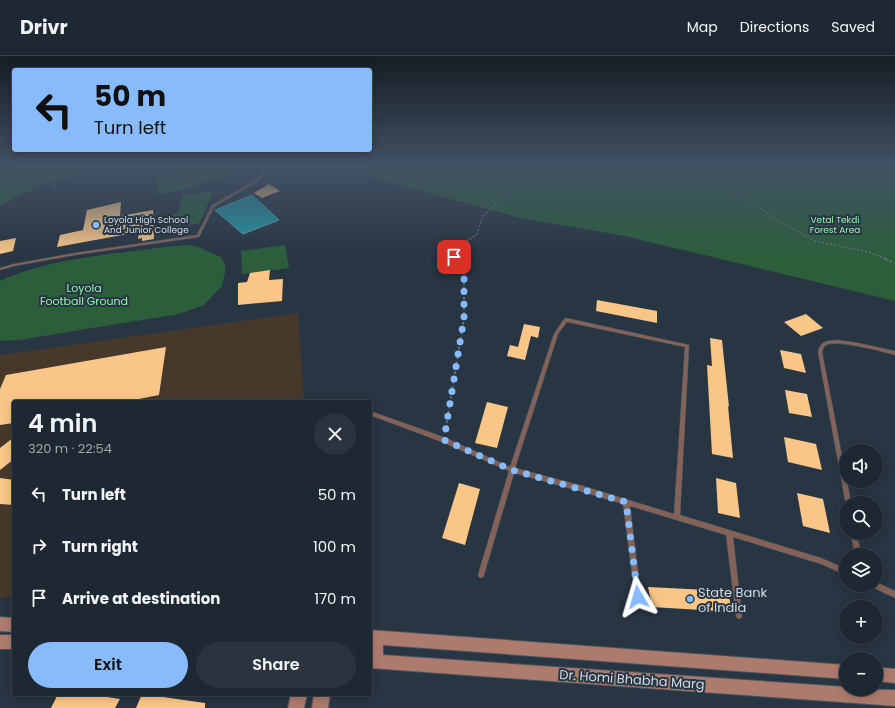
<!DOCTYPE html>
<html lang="en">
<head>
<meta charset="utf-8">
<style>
	body { margin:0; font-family:Poppins,sans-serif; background:#2b343e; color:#f1f3f6; height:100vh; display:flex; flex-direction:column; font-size:15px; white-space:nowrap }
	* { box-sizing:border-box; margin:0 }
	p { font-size:13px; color:#a1a6ac }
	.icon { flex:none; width:22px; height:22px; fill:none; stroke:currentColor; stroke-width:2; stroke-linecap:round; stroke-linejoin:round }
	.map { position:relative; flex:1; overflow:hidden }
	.side { position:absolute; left:12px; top:344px; width:360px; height:296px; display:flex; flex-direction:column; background:#1e2832; border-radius:4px; box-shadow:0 2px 10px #0003,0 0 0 1px #3c444d }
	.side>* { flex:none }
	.guide { position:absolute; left:12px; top:12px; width:360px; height:84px; border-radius:4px; box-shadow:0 2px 10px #0003,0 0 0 1px #3c444d; background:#87bbfb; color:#111; overflow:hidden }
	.buttons { position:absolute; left:839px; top:388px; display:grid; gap:8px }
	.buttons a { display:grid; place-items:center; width:44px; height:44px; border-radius:50%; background:#1e2832; box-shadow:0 2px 10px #0003,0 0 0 1px #3c444d; font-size:20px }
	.pin { position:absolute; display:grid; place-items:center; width:34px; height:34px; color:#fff; margin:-17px; border-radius:8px; box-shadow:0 2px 6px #0006 }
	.me { position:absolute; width:44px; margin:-22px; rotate:353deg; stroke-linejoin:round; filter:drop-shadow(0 0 3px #0008) }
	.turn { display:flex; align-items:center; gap:14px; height:84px; padding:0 16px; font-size:18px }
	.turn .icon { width:52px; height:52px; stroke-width:2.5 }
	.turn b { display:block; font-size:28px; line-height:34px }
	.round { display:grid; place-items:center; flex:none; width:42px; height:42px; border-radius:21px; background:#2b343e }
	.overview { display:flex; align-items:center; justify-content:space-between; height:68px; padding:0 16px }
	h1 { font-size:24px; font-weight:600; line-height:30px }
	.button { display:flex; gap:8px; margin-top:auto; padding:8px 16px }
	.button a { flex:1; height:46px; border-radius:24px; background:#87bbfb; color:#111; font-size:16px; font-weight:600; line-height:46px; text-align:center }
	.button a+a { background:#2b343e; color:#f1f3f6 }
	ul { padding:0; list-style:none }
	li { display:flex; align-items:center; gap:12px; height:52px; padding:0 16px }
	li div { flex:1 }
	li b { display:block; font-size:15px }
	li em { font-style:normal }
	header { display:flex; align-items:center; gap:24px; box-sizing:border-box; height:56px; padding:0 20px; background:#1e2832; border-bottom:1px solid #3c444d }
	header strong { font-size:19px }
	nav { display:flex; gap:22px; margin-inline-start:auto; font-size:14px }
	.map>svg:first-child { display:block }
	.education { fill:#46392b }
	.green { fill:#2c5e3c }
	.water { fill:#2394a3; stroke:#57a9b6 }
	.building { fill:#f9c688 }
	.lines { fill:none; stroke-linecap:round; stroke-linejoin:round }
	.lane-casing { stroke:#46535f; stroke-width:1 }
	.secondary-casing { stroke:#46535f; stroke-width:2 }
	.path-far1 { stroke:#64707b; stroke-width:1.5; stroke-dasharray:2 2; stroke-linecap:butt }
	.path { stroke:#64707b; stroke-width:2; stroke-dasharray:2.5 2.5; stroke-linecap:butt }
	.lane { fill:#826259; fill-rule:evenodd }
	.secondary { fill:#ad7b6d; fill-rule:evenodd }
	.route { stroke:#87bbfb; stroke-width:7; stroke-dasharray:0 12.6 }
	.poi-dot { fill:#87bbfb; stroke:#283542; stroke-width:1.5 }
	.labels { text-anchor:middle; stroke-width:4; stroke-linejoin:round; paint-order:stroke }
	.far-poi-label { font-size:9px; fill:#d1dae2; stroke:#283542; text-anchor:start }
	.far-park-label { font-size:9px; fill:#95f2b0; stroke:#283542 }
	.park-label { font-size:11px; fill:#95f2b0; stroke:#283542 }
	.near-poi-label { font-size:13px; fill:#d1dae2; stroke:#283542; text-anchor:start }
	.near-street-label { font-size:13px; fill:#d1dae2; stroke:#283542 }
</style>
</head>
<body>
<header>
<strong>Drivr</strong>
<nav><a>Map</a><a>Directions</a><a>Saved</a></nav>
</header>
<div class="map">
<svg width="895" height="652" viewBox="0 0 895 652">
	<rect width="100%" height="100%" fill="#283542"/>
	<!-- education -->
	<path class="education" d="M298,257l6,89h-290v195l-14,1v-243z"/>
	<!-- green -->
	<g class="green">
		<path d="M0,109h113l-72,20 -41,20z"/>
		<path d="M193,109h54l2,5 -50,14 -18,7 -22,3 -5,-19z"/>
		<path d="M340,109h555v136l-270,-65 -104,-18 -140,-38z"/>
		<path d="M213,136l-14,32 -34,2 5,-12h7l7,-20z"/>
		<path d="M190,189l8,2 23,10 4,7v8l-3,14 -18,19 -25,9 -160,26 -19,1v-60c51,-24 117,-27 173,-35z"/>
		<path d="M285,189l4,23 -47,6 -1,-23z"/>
	</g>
	<!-- water -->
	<path class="water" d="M252,139l27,25 -36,14 -28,-24z"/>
	<!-- building -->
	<g class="building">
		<path d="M269,128l11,7 -18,7 -8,-5z"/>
		<path d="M121,146l-1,14 33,-6 1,29 -12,2v-3l-4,1 1,-7 -82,15 3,-12 23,-5 4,-20z"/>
		<path d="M16,182l-3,13 -13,3v-13z"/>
		<path d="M270,214l-1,10 14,-1 -1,22 -44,4v-22l9,-1 3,-9z"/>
		<path d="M597,244l60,11v12l-61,-12z"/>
		<path d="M806,258l17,14 -22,8 -17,-14z"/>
		<path d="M524,268l16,3 -2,11 -7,-2 -6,24 -18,-4 3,-11 8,2z"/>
		<path d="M710,282l12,2 7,67 -1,-1 5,52 -21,-4 -5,-89 5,1z"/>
		<path d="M166,291l-7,48 -35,7h-110v21l-14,2v-36l6,-14z"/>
		<path d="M780,294l21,4 5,19 -22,-5z"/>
		<path d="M785,334l22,4 5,23 -23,-4z"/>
		<path d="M487,346l21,5 -11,41 -22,-5z"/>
		<path d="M14,381v22l-14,11v-22z"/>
		<path d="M784,381l32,7 6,26 -34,-8z"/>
		<path d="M0,422l14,2v25l-14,-1z"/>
		<path d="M716,422l20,5 4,35 -22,-5z"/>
		<path d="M459,427l21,6 -15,56 -23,-7z"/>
		<path d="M797,437l26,6 7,34 -27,-7z"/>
		<path d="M648,531l79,4 6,21 -81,-5z"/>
		<path d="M58,638h29l33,5 -5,9h-64z"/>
		<path d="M142,638l63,9v5h-69z"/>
	</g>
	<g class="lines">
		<!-- lane casing -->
		<g class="lane-casing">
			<g id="lane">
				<path d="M267,109h4l-12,16 -45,26 -15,30 -124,18 -61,11 -14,4v-2l14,-4 61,-11 122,-18 15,-30 45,-26z"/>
				<path d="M566,262l123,27v1l-9,169 141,43 25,11v6l-25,-11 -88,-27 9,79 -1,2 -2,1 -2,-1 -1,-2 -10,-81 -96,-29 11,91 -1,2 -2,1 -2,-1 -1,-2 -12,-93 -40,-12 -69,-19 -30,102 -1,2 -2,1 -2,-1 -1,-2 31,-104 -67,-29 -72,-27v-4l76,27 64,29 44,-133 10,-15zM567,266l118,25 -11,167 -91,-28 -68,-18 43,-134z"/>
				<path d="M838,284l20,3 37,8v4c-11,-3 -63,-17 -70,-9 -2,1 -2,5 -3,6l24,125v4h1l4,22h-5v2l-28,-153c3,-12 9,-11 20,-12z"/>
				<path d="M851,477h6l4,22h-6z"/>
				<path d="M876,526l19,9v7l-23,-11 -1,-2h5z"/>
			</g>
		</g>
		<!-- secondary casing -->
		<g class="secondary-casing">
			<g id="secondary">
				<path d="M0,561l14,1v14l-14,-1z"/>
				<path d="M370,574l476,35v14l-463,-34v10l463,32v2l49,1v16l-525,-38z"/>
				<rect x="0" y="579" width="14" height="14"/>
				<path d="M876,611l19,2v14l-19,-2z"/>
				<path d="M291,638h16l-3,14h-16z"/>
				<path d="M314,638h16l-2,14h-16z"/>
			</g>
		</g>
		<!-- path-far1 -->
		<g class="path-far1">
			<path d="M674,109l36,14 36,19 32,23 37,20 54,11 19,8"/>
			<path d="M0,115l11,-6"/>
			<path d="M467,120l-2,-3 3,-3 20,-5"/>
			<path d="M54,133l6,-20 6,-4"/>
			<path d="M456,204l-2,-3 7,-12 16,-11 6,-18 25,-24 8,-11 1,-9 4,-4 -5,-3"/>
		</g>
		<!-- path -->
		<g class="path">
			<path d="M885,203l10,4"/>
			<path d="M445,377l19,-115v-47l-9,-12"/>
		</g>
		<!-- lane -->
		<use href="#lane" class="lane"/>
		<!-- secondary -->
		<use href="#secondary" class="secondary"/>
	</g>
	<!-- sky -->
	<linearGradient id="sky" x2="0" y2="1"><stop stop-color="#161d24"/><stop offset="0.55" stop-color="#425165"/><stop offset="1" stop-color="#425165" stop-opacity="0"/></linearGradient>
	<rect width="895" height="200" fill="url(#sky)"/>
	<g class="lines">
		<!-- route -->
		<path class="route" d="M454,201l10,14v47l-20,122 68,30 114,32 12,95"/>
	</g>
	<!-- markers -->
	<g class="poi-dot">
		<circle cx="96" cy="169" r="4"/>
		<circle cx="690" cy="543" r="4"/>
	</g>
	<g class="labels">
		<!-- far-poi labels -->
		<g class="far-poi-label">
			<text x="104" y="167">Loyola High School<tspan x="104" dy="10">And Junior College</tspan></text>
		</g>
		<!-- far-park labels -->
		<g class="far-park-label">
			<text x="835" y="167">Vetal Tekdi<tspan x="835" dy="10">Forest Area</tspan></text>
		</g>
		<!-- park labels -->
		<g class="park-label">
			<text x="84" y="236">Loyola<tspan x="84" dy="13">Football Ground</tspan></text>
		</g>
		<!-- near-poi labels -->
		<g class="near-poi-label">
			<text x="698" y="541">State Bank<tspan x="698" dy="15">of India</tspan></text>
		</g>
		<!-- near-street labels -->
		<g class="near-street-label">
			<text transform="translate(632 623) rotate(4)" y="5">Dr. Homi Bhabha Marg</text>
		</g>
	</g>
</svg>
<div class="buttons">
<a><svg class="icon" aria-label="sound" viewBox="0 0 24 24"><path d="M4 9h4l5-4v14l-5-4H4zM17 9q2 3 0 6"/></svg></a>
<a><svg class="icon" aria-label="search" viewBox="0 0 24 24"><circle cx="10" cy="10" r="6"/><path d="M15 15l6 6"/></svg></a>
<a><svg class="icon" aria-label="layers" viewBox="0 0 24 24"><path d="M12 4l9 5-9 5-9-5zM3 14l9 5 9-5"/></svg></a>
<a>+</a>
<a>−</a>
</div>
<div class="pin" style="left:454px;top:201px;background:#d93025"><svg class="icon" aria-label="arrive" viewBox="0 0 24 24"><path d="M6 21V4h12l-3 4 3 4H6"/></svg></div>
<svg class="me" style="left:638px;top:541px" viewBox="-20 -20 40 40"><path d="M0-17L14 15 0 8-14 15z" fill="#87bbfb" stroke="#fff" stroke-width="4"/></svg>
<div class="guide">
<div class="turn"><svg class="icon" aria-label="left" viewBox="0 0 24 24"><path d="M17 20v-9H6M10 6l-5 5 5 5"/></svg><div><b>50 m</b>Turn left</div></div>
</div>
<section class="side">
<div class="overview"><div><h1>4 min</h1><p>320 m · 22:54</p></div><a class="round"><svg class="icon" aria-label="close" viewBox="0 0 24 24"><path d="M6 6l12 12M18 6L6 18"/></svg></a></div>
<ul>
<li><svg class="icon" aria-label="left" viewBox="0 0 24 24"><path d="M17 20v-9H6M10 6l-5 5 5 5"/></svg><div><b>Turn left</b></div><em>50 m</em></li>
<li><svg class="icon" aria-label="right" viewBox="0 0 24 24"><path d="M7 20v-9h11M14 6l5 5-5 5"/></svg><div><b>Turn right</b></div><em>100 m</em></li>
<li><svg class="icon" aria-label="arrive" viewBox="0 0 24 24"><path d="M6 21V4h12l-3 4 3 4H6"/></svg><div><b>Arrive at destination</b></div><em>170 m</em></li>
</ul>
<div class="button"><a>Exit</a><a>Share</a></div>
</section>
</div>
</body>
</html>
